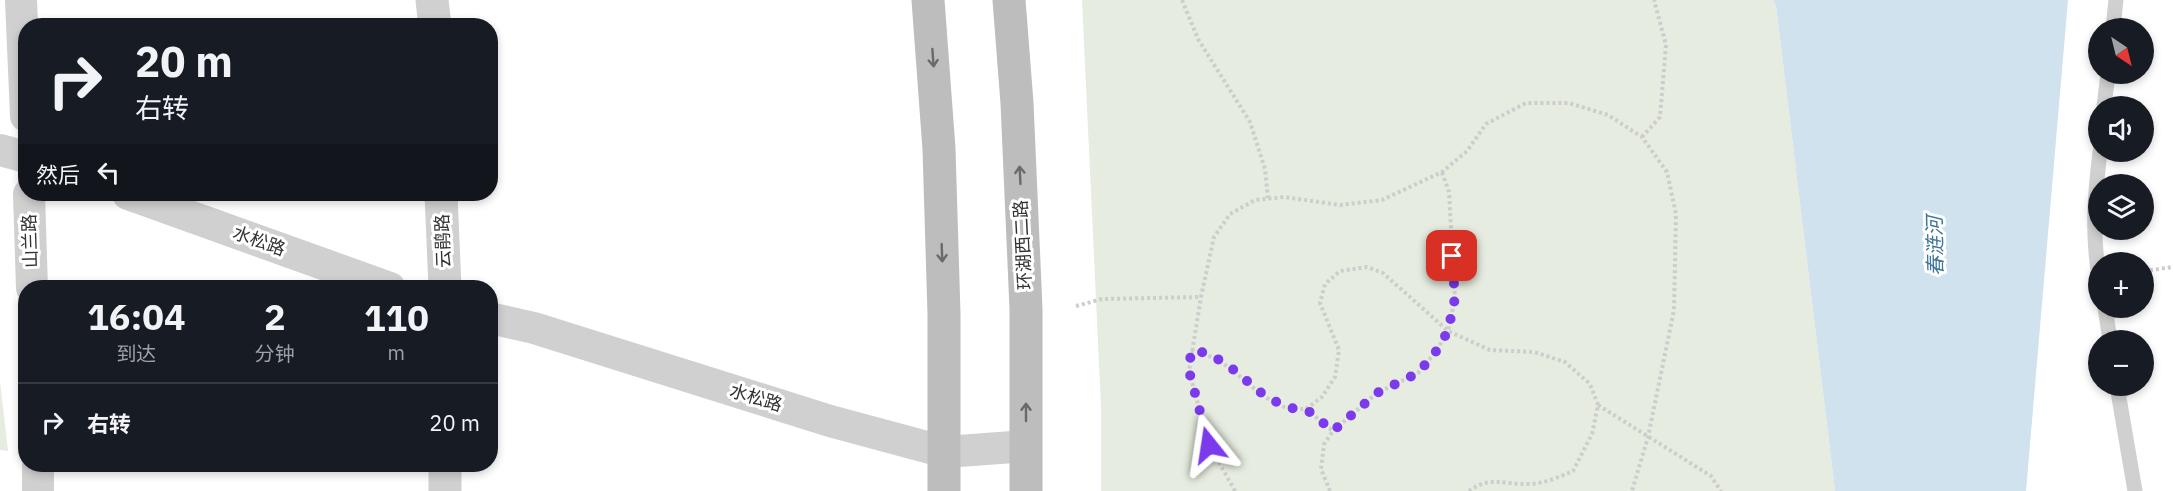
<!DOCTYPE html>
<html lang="zh">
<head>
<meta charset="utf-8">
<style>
	body { margin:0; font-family:"IBM Plex Sans","Noto Sans SC",sans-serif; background:#20242c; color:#f1f3f6; height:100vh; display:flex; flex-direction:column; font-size:22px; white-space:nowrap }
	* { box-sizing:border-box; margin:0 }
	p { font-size:20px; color:#9ea1a6 }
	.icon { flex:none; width:33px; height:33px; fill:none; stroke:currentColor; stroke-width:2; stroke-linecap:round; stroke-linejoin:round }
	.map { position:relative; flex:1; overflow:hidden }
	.sheet { position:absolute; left:18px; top:280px; width:480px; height:192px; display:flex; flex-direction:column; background:#171b24; border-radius:24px; box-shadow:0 3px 9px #0003 }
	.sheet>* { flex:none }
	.hud { position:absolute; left:18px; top:18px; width:480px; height:183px; border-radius:24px; box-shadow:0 3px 9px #0003; background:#171b24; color:#f1f3f6; overflow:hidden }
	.needle { width:39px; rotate:145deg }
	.tools { position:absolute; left:2088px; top:18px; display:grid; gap:12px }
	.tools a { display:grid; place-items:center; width:66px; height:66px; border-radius:50%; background:#171b24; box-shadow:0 3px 9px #0003; font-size:30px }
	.pin { position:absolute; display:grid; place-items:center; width:51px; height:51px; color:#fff; margin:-26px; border-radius:12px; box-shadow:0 3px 9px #0006 }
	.me { position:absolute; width:66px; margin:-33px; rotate:345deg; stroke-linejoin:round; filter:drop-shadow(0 0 4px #0008) }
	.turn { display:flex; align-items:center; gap:21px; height:126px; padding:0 18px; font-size:27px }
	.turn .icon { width:78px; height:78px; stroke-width:2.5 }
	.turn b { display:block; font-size:42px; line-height:51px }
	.then { display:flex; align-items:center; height:57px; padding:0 18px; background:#0003; gap:12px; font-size:22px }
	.eta { display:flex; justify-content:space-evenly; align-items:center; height:102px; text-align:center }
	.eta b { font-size:36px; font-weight:800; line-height:42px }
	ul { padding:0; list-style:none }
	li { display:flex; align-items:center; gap:18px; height:78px; padding:0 18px; border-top:2px solid #363941 }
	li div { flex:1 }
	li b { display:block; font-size:22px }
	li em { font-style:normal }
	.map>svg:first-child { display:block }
	.green { fill:#e6ecdf }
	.water { fill:#cfe2ee }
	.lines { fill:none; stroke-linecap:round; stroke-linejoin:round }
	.path { stroke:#cdcdcd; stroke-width:4; stroke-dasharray:3 3; stroke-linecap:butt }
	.service { stroke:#d0d0d0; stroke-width:15 }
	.minor { stroke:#d0d0d0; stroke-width:32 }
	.tertiary { stroke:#d0d0d0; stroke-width:33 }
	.secondary { stroke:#bdbdbd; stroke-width:33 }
	.oneway { stroke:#6a6a6a }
	.route { stroke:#7c3aed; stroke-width:10; stroke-dasharray:0 18 }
	.labels { text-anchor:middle; stroke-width:6; stroke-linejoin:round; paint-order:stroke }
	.street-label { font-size:18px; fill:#333; stroke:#fff }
	.water-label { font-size:20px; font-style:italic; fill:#3f7597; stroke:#fff }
</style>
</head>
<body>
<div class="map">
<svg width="2173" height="491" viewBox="0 0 2173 491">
	<rect width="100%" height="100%" fill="#fff"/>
	<!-- green -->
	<g class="green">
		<path d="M1082,0h691l3,6 59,485h-734v-85z"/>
		<path d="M0,381l8,70 -8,-1z"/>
	</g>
	<!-- water -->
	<path class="water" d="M1773,0h295l-42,491h-191l-59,-485z"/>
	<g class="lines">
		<!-- path -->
		<g class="path">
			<path d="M1182,0l16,39 52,83 15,47 3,29"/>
			<path d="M1642,137l18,-20 6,-72 -12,-45"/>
			<path d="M2144,271l29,-4"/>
			<path d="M1076,306l26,-7 99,-2"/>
			<path d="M1191,351c43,7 58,44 96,57 6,1 13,1 19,1l16,-12 13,-20 4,-27 -19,-47 5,-19 15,-13 27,-4 16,6 65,58 42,19 44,2 31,10 25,22 8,21 -6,29 -19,37c-14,6 -30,13 -45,13 -24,1 -37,-9 -59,7"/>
			<path d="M1598,405l113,71 10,15"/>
			<path d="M1306,409l27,22"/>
			<path d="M1235,491l-26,-46 -20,-74 12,-74 13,-60 16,-23 25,-14 29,-3 56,8 42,-5 60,-28 25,-21 19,-27 40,-21h43l39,12 34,22 25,35 9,42 -2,96 -26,127 -16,54"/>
			<path d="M1330,491l-9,-22 3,-25 9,-13 44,-38 41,-20 17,-20 13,-22 7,-33 -6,-106 -7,-20"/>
		</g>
		<!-- service -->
		<g class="service">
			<path d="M2113,28l3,-28"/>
			<path d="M2104,106l4,-32"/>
			<path d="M2098,270c-6,-42 -3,-77 2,-118"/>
			<path d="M2105,308l5,32"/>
			<path d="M2117,386l18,105"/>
		</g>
		<!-- minor -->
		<g class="minor">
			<path d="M21,0l5,116"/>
			<path d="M0,150l26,7"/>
			<path d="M29,194l3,94"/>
			<path d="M128,194l262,94"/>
			<path d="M490,318l44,10 296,93 115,31 81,-6"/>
			<path d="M38,465v26"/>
		</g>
		<!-- tertiary -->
		<g class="tertiary">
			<path d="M432,0l3,26"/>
			<path d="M441,194l4,94"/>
			<path d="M445,491v-26"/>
		</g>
		<!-- secondary -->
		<g class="secondary">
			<path d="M928,0l11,149 5,165v177"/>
			<path d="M1009,0l8,103 9,206v182"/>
		</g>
	</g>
	<!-- one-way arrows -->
	<defs><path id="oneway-shaft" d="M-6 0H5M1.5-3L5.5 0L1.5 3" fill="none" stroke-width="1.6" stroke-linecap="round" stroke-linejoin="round" transform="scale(1.5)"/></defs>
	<g class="oneway">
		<use href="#oneway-shaft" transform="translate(933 58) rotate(86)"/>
		<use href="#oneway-shaft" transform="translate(1020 175) rotate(-93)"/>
		<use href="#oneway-shaft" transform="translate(942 253) rotate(88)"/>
		<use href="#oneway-shaft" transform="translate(1026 412) rotate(-90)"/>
	</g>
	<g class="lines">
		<!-- route -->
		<path class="route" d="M1209,445l-20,-74 2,-20 17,2 21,13 36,30 23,12 18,1 27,22 44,-38 41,-20 17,-20 13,-22 7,-33 -3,-42"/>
	</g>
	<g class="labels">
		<!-- street labels -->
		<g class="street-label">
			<text transform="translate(30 241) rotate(-92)" y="6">山兰路</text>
			<text transform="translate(259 241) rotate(20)" y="6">水松路</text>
			<text transform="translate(443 241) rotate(-92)" y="6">云鹃路</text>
			<text transform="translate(1023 245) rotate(-93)" y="6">环湖西二路</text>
			<text transform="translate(756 398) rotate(17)" y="6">水松路</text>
		</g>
		<!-- water labels -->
		<g class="water-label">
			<text transform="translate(1935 246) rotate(-91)" y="7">春涟河</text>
		</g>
	</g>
</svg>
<div class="tools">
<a><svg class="needle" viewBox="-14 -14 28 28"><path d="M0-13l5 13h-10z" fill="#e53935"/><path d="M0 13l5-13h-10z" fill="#9ea1a6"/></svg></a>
<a><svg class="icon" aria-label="sound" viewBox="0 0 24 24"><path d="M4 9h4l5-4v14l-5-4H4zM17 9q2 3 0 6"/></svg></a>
<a><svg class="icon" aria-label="layers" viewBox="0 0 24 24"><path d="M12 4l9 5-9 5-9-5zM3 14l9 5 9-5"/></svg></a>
<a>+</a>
<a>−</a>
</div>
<div class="pin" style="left:1452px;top:256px;background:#d93025"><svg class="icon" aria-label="arrive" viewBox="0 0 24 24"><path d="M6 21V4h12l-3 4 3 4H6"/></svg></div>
<svg class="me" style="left:1209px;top:445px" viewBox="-20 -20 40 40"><path d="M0-17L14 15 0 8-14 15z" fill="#7c3aed" stroke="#fff" stroke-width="4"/></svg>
<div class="hud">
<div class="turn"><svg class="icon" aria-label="right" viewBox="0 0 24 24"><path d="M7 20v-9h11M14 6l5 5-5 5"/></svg><div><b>20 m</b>右转</div></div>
<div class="then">然后<svg class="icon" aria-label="left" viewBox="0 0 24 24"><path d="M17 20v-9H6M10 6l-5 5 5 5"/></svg></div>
</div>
<section class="sheet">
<div class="eta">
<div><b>16:04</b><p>到达</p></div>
<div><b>2</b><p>分钟</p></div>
<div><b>110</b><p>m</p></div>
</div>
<ul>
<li><svg class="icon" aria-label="right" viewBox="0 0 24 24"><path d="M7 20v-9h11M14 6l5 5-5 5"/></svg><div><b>右转</b></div><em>20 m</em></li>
</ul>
</section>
</div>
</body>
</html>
